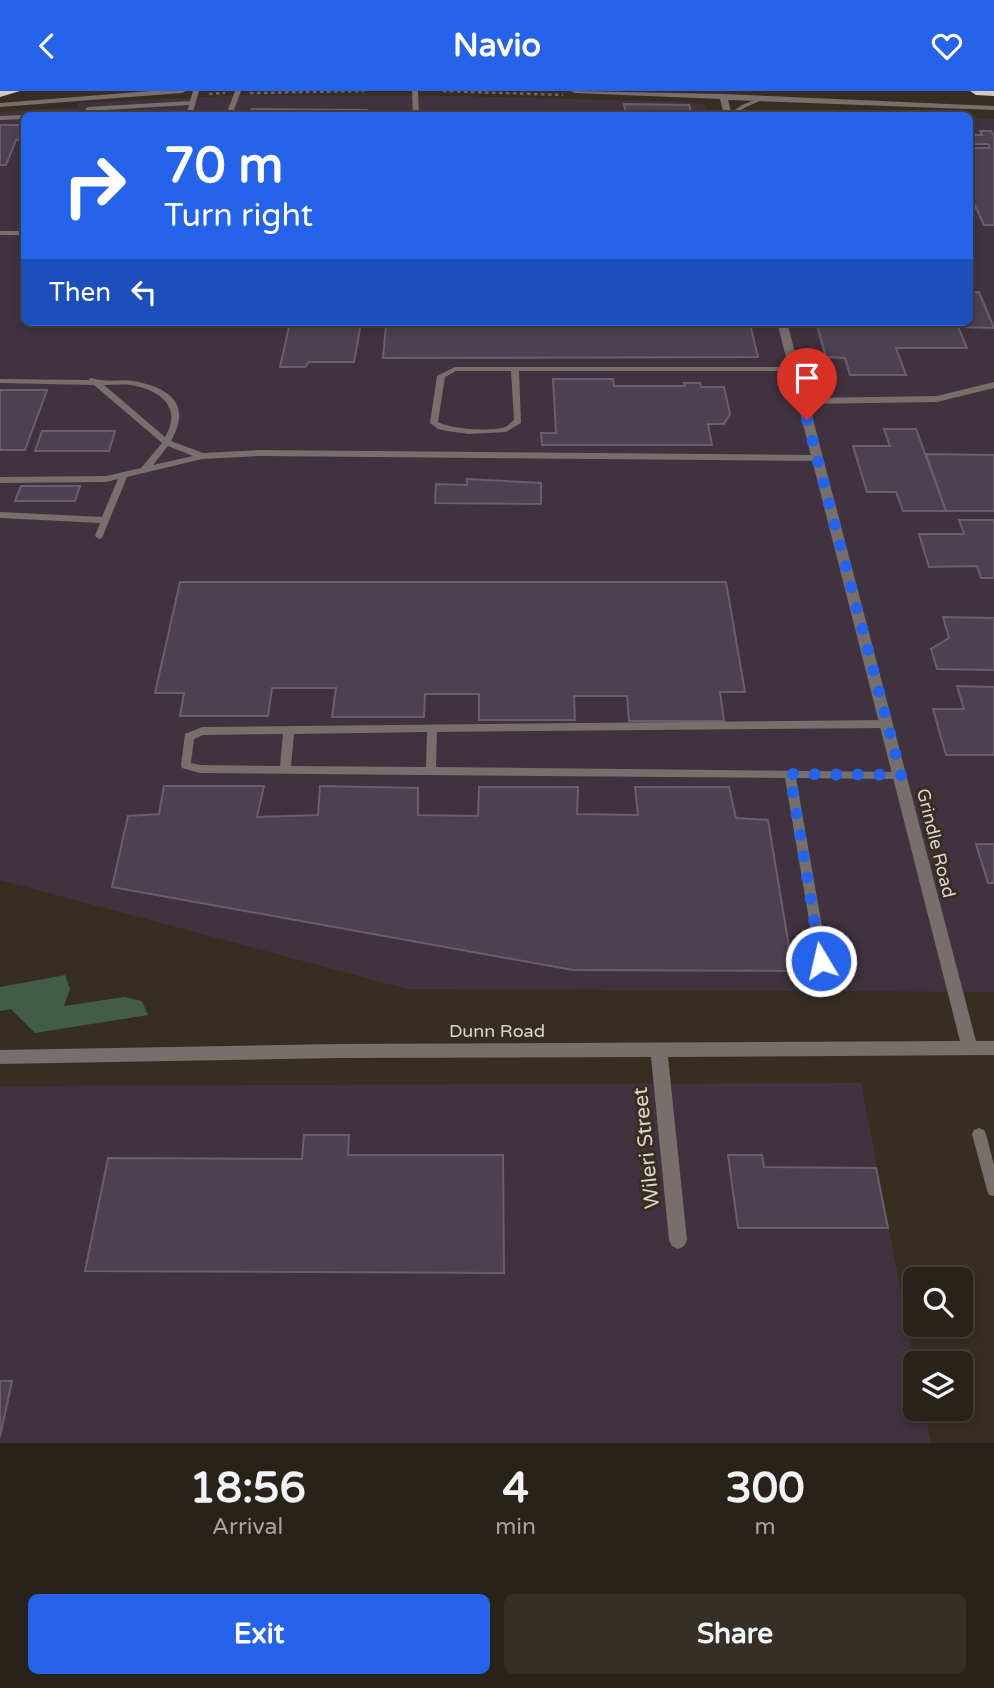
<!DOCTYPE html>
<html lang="en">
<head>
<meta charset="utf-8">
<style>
	body { margin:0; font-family:"Varela Round",sans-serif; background:#352f27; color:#f1f3f6; height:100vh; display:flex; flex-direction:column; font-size:26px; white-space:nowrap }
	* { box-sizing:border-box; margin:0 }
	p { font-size:23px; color:#a5a4a2 }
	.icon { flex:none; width:38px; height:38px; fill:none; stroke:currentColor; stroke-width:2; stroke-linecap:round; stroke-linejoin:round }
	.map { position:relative; height:1352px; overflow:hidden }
	.details { display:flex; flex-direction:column; background:#29221a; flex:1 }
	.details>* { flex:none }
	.hud { position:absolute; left:21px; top:21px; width:952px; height:214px; border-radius:10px; box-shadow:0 4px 10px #0003,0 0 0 2px #453f39; background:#2563eb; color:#fff; overflow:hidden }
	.buttons { position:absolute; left:903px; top:1176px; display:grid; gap:14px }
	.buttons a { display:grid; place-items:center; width:70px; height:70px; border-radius:10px; background:#29221a; box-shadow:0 4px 10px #0003,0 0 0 2px #453f39; font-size:35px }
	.pin { position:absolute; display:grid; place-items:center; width:60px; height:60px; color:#fff; margin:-72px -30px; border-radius:50% 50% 50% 0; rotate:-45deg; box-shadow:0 0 7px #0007 }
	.pin .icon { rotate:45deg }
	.me { position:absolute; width:77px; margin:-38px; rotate:351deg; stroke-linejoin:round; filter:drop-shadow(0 0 5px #0008) }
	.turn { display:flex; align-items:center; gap:24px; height:147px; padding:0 28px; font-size:32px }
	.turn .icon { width:91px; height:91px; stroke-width:2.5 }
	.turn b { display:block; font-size:49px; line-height:60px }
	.then { display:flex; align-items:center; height:66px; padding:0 28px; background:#0003; gap:14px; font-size:26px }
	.eta { display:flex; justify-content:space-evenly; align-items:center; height:119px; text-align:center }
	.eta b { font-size:42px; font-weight:700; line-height:49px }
	.cta { display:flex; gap:14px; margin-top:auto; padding:14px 28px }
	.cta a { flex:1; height:80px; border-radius:10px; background:#2563eb; color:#fff; font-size:28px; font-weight:700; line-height:80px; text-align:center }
	.cta a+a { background:#352f27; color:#f1f3f6 }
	header { display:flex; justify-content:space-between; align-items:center; height:91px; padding:0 28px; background:#2563eb; color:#fff; font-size:32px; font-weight:700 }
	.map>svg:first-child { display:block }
	.industrial { fill:#40323f }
	.green { fill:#425c4a }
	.building { fill:#4c424f; stroke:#685e6c; stroke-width:2 }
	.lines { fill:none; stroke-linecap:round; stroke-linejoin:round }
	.path { stroke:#6d655b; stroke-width:2.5; stroke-dasharray:3.5 3.5; stroke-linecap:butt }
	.lane { fill:#766f6b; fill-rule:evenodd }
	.street { fill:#766f6b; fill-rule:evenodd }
	.highway { fill:#d8c6bc; fill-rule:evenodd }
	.route { stroke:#2563eb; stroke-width:12; stroke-dasharray:0 21.6 }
	.labels { text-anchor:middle; stroke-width:6; stroke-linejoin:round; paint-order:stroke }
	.street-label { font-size:18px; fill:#d9d4cc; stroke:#372e22 }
	.near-street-label { font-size:21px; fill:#d9d4cc; stroke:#372e22 }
</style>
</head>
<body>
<header><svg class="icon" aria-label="back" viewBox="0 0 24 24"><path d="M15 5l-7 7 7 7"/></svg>Navio<svg class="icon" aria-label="heart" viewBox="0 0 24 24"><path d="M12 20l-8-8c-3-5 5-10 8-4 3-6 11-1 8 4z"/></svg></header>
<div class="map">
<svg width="994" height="1352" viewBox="0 0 994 1352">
	<rect width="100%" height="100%" fill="#372e22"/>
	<!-- industrial -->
	<g class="industrial">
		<path d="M248,4l209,1 233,6 14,3 5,10h-685v207h946v-205l24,2v873l-587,-3 -407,-109v-768l77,-5 2,-4z"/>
		<path d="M878,20l67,4h-190l10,-3z"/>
		<path d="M861,992l54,282v44h9l7,34h-931v-357z"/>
	</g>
	<!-- green -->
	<path class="green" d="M65,884l5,14 -6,17 60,-9 18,4 6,14 -113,18 -24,-24 -11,2v-24z"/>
	<!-- building -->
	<g class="building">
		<path d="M624,13l65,1 3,10 -66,-1z"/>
		<path d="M252,18l115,1 -1,5h-116z"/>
		<path d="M0,34h24v15h-8l-10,25h-6z"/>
		<path d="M980,40h11l3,4v90h-10l-14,-30v-47h20l-2,-4h-18v-9h12z"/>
		<path d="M970,201h9l15,36 -35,-1 -3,-5h14z"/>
		<path d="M290,231l71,1 -7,39h-45l-4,5h-25z"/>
		<path d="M816,231h140l11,26h-71l10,27h-56l-5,-17 -19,-1z"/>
		<path d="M386,233h364l8,33 -375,1z"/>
		<path d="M553,288h60l1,7h71l-1,-3h16l1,4h23l6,27 -6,10h-16l4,21h-170l-1,-12h15z"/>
		<path d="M0,299h47l-22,60h-25z"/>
		<path d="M884,338h32l30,82h-43l-7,-19h-29l-14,-46h37z"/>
		<path d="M42,340h73l-6,20h-74z"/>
		<path d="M926,363l68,1v56h-48z"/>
		<path d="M467,388l74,4v21l-106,-1 1,-19 31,1z"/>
		<path d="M21,395h59l-5,15h-60z"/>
		<path d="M959,429h35v58h-13l-4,-12 -48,1 -10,-33h45z"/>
		<path d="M180,491h546l19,110h-25l4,29h-95l-2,-25h-53l1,24h-96v-26h-54l-1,23h-92l4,-29h-64l-4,28h-88l4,-23h-29z"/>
		<path d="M943,526l51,1v52l-57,-1 -6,-20 18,-11z"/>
		<path d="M957,595l37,1v68h-48l-13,-46h31z"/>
		<path d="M164,695h100l-7,31 61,-2 2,-29 98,2v27l60,1 1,-29h99l-1,27 61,1 -3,-28h94l7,31 32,2 25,151 -220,-1 -461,-83 16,-71 31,-2z"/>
		<path d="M976,753h18v39h-6z"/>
		<path d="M304,1044h45l-1,20h155l1,118 -419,-2 23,-113 194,1z"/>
		<path d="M728,1064h34l2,12 112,1 12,60h-150z"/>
		<path d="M0,1290h12l-12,56z"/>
	</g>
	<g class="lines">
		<!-- path -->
		<g class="path">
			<path d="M443,0l120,4"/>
			<path d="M250,2l114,-2"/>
			<path d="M209,3l16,-1"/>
		</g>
		<!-- lane -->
		<g class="lane">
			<path d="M193,0h6l-7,24h-6l3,-10 -101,6 -3,-2 3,-2 102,-6z"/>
			<path d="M235,0h6l-9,24h-6z"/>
			<path d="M412,0h6l1,24h-6z"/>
			<path d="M762,6l5,1 -21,9 -13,8h-6l15,-10z"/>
			<path d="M59,22h11l3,2h-17z"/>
			<path d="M24,24v4l-24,1v-4z"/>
			<rect x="0" y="140" width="24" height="4"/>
			<path d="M455,276h340l4,2 -4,2h-276l2,52 -15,9 -37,2 -22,-3 -9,-2 -8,-6 7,-47zM456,280h55l3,49c-3,2 -6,6 -9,7 -13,5 -55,2 -67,-5l7,-45z"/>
			<path d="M90,287c4,0 7,2 11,2 11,2 22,-1 33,1 36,7 58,23 37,60l32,12 58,-3 555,5 4,3 -4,3 -555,-5 -59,3 -75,18 -25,61 -3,1 -4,-3 5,-13 -100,-5v-6l102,5 16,-38 -12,3 -106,1v-6l106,-1 35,-8 21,-25 -68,-58 -94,-2v-4l89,1zM104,294c9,0 19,-1 27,0 29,5 52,22 34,52zM168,355l25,10 -40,9z"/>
			<path d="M887,629l5,4 -5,4 -450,4 -1,35 468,5 1,3 -1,3 -4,1 -104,-1 32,183 -2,4 -4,1 -4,-1 -2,-4 -31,-183 -585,-5 -18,-5 -1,-3 4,-31 17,-7zM427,641l-1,35 -135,-1 3,-32zM283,643l-3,32 -80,-1 -9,-2 3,-24 9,-4z"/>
			<path d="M979,1037l5,2 2,4 8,31v31l-5,-1 -2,-5 -15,-56 2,-4z"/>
		</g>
		<!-- street -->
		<g class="street">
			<path d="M151,0h35l-4,2 -182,14v-4z"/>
			<path d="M571,0l152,3 271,12v4l-266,-10 4,15h-8l-4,-16 -145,-6z"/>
			<path d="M777,231h10l20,76 130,-2 57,-14v6l-57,14 -128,2 167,637h18v14l-326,2 19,183 -3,6 -6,3 -6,-3 -3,-6 -18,-183 -313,1 -338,6v-14l338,-6 622,-3z"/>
		</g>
		<!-- highway -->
		<g class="highway">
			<path d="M0,0h20l-20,6z"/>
			<path d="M970,0h24v5l-18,-1z"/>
		</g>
	</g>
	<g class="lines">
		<!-- route -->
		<path class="route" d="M807,329l94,355 -111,-1 31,187"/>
	</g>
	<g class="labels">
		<!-- street labels -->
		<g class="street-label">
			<text transform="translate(936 752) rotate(76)" y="6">Grindle Road</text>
			<text x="497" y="946">Dunn Road</text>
		</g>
		<!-- near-street labels -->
		<g class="near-street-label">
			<text transform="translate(646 1057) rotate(-96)" y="7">Wileri Street</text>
		</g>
	</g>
</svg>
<div class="buttons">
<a><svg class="icon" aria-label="search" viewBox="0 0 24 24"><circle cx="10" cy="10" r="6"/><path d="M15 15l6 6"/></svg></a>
<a><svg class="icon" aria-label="layers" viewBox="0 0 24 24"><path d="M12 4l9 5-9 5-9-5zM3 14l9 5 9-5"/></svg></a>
</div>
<div class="pin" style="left:807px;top:329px;background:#d93025"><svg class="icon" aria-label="arrive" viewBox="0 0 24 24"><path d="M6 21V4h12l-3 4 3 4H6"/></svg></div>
<svg class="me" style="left:821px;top:870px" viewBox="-20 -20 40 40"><circle r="17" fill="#2563eb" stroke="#fff" stroke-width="3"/><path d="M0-11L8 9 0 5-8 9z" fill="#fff"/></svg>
<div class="hud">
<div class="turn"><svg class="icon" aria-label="right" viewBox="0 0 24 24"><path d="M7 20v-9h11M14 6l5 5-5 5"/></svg><div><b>70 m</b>Turn right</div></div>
<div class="then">Then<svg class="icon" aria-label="left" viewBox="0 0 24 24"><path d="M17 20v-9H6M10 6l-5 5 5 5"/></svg></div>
</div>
</div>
<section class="details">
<div class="eta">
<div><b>18:56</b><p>Arrival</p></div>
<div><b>4</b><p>min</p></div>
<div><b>300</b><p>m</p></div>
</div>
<div class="cta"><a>Exit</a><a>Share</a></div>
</section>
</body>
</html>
